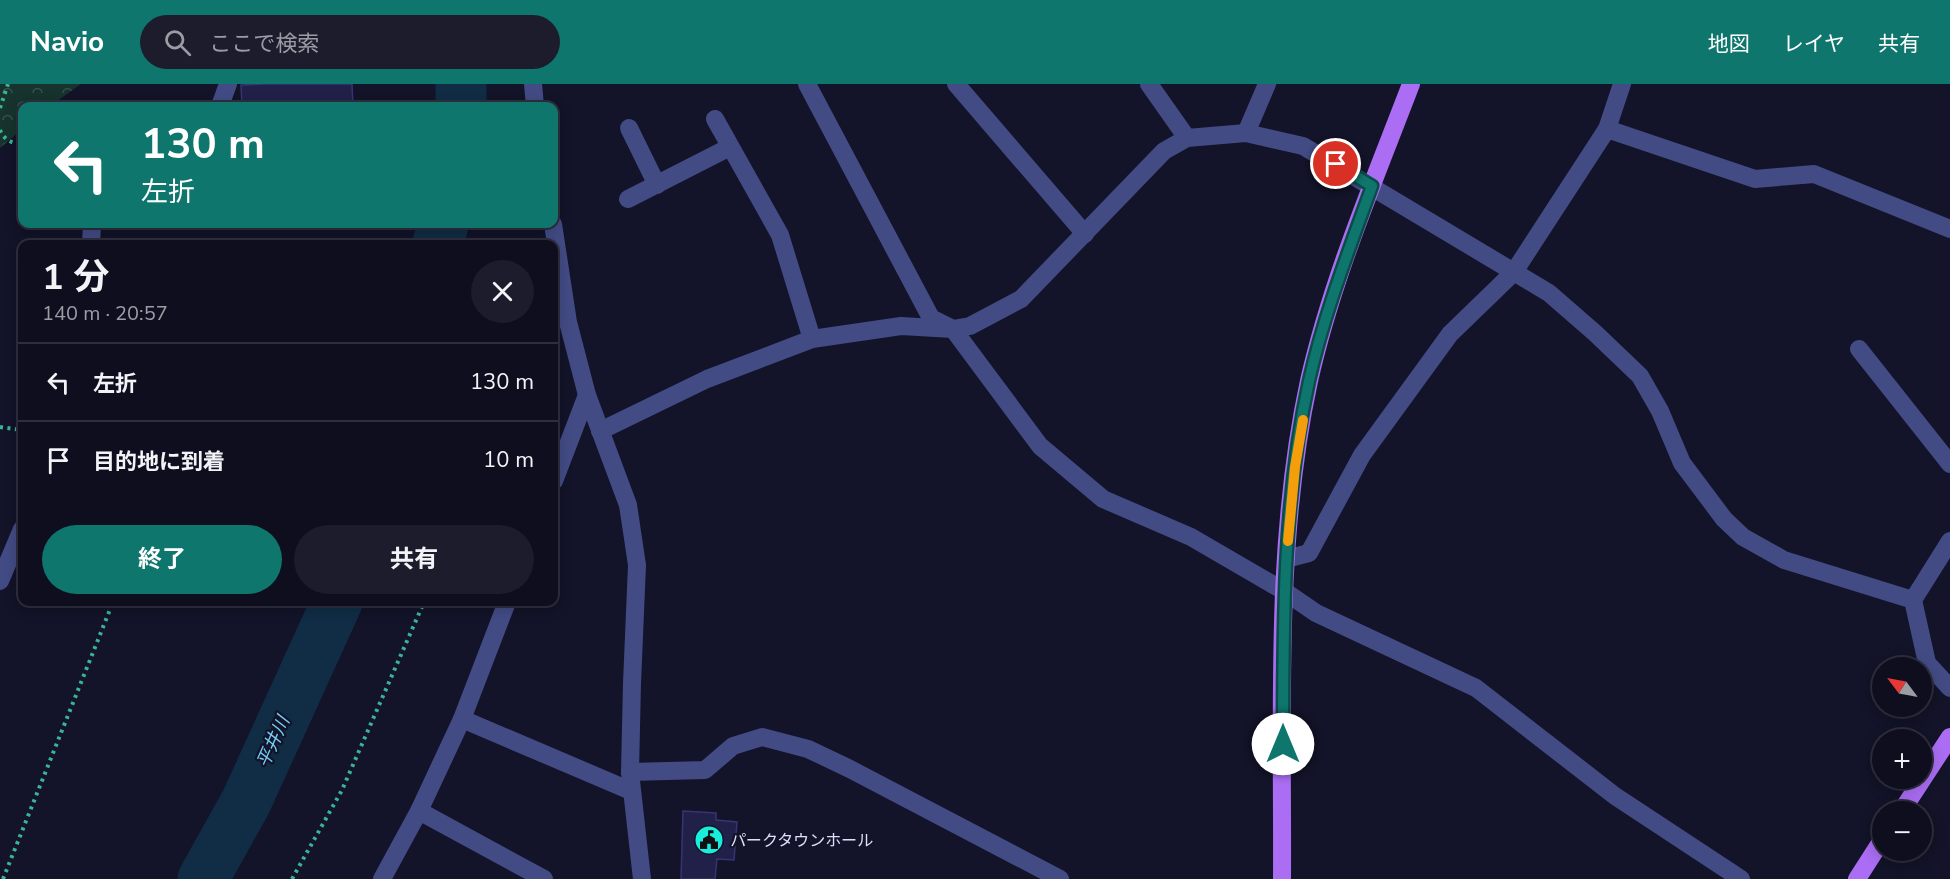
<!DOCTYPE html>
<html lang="ja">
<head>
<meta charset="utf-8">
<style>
	body { margin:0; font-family:"Nunito Sans","Noto Sans JP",sans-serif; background:#1c1c2c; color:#f1f3f6; height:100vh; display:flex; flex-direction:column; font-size:22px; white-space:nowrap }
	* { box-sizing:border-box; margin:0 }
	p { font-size:20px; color:#9b9ca4 }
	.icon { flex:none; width:33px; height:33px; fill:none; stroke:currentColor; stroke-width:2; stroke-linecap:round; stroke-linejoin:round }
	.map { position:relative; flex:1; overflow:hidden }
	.sheet { position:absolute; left:18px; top:156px; width:540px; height:366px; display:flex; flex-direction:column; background:#0e0e1f; border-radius:12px; box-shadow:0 3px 15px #0003,0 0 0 2px #2e2e3d }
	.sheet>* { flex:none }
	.hud { position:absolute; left:18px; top:18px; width:540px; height:126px; border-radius:12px; box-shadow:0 3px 15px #0003,0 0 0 2px #2e2e3d; background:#0f766e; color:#fff; overflow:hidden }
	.needle { width:39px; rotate:302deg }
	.fabs { position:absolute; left:1872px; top:573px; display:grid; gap:12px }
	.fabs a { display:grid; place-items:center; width:60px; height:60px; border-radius:50%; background:#0e0e1f; box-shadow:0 3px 15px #0003,0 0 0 2px #2e2e3d; font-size:30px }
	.pin { position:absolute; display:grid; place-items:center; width:51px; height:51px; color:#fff; margin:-26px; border:3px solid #fff; border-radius:50%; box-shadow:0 2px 6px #0007 }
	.me { position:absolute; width:66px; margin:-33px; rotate:0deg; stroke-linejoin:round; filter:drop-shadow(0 0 4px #0008) }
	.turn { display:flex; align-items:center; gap:21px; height:126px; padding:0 24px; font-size:27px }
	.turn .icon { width:78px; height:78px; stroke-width:2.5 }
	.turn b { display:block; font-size:42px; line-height:51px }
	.round { display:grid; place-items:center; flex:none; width:63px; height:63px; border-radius:32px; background:#1c1c2c }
	.head { display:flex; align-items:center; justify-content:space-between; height:102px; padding:0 24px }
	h1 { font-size:36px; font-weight:700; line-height:45px }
	.cta { display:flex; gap:12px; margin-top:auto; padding:12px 24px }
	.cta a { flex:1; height:69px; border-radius:36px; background:#0f766e; color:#fff; font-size:24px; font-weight:700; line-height:69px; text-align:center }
	.cta a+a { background:#1c1c2c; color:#f1f3f6 }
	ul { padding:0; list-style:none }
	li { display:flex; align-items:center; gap:18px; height:78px; padding:0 24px; border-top:2px solid #2e2e3d }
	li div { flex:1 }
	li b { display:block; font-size:22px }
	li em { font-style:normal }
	header { display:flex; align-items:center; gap:36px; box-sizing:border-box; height:84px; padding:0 30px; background:#0f766e; color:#fff }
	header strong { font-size:28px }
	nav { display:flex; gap:33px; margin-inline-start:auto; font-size:21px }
	.search { width:420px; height:54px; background:#1c1c2c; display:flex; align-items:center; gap:15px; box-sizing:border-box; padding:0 21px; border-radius:33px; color:#9b9ca4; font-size:22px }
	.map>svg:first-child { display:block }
	.forest { fill:url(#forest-crowns) }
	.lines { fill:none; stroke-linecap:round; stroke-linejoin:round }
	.river { stroke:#102d45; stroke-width:51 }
	.building { fill:#212049; stroke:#363473; stroke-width:1.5 }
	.path { stroke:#3bb397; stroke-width:4; stroke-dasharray:3 4.5; stroke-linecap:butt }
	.minor { stroke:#424b84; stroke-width:18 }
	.major { stroke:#aa6df3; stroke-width:18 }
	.route-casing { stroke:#0a4d48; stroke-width:15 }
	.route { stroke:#0f766e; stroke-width:10 }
	.slow { stroke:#f59e0b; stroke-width:10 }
	.labels { text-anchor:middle; stroke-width:4.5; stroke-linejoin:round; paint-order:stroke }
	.poi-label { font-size:16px; fill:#dedffc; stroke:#131329; text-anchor:start }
	.water-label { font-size:18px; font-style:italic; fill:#74cff4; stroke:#131329 }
</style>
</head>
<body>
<header>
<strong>Navio</strong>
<div class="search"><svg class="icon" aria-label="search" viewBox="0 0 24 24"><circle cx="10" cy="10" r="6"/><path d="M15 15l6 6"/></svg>ここで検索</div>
<nav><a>地図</a><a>レイヤ</a><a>共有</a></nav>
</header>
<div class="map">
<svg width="1950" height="795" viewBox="0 0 1950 795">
	<defs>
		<pattern id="forest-crowns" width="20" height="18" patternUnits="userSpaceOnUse" patternTransform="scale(1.5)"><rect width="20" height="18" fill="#16332d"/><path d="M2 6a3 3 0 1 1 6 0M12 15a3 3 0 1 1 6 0" fill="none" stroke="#37504c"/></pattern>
	</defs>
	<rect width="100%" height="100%" fill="#131329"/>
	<!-- forest -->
	<path class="forest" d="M0,0h81l-31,22h-28v23l-22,19z"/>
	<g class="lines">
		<!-- river -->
		<g class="river">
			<path d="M461,0v22"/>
			<path d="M438,160l5,-20"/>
			<path d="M203,795l43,-77 91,-200"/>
		</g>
	</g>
	<!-- building -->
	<g class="building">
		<path d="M265,0h87l1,22h-111l-1,-21z"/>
		<path d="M683,727l33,2v7l21,2 -3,38 -17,-1 -2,20h-34z"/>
	</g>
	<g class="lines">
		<!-- path -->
		<g class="path">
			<path d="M0,24l8,-24"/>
			<path d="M0,46c3,9 13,14 22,15"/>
			<path d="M0,343l22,3"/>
			<path d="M3,795l110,-277"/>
			<path d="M292,795l50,-89 82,-188"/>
		</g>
		<!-- minor -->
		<g class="minor">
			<path d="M533,0l2,22"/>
			<path d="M807,0l124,234 22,11 87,117 63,53 88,38 93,54 32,22 160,75 139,108 126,83"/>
			<path d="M956,0l129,150"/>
			<path d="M1149,0l38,54 59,-5 57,13 246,147 46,40 45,43 20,35 22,52 42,56 19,18 41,23 129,40 14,63 23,25"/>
			<path d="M220,22l8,-22"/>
			<path d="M715,35l65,116 32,104"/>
			<path d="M629,44l28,57"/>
			<path d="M1607,45l148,50 59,-5 136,55"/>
			<path d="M1246,49l21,-49"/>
			<path d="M628,115l102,-52"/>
			<path d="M553,140l15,98 19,73 41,110 9,60 -5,118 -2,89 12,107"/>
			<path d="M91,160l1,-20"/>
			<path d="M1859,265l91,115"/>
			<path d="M600,347l107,-52 105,-40 89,-13 52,3 17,-3 51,-27 143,-148 23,-13"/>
			<path d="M554,397l33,-86"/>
			<path d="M1286,475l23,-6 53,-98 88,-121 64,-62 93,-143 15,-45"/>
			<path d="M0,497l22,-52"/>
			<path d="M1913,516l37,-59"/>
			<path d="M462,635l169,72"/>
			<path d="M630,688l75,-2 28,-24 29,-9 46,12 42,20 210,110"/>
			<path d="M419,727l125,68"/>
			<path d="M382,795l37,-68 43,-92 45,-117"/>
		</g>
		<!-- major -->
		<g class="major">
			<path d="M1901,728l49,-75"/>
			<path d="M1282,795c1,-166 -8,-336 27,-498 23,-102 65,-200 102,-297"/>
			<path d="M1857,795l25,-39"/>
		</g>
	</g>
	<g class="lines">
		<!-- route casing -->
		<g class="route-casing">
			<path id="route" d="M1283,660c0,-122 0,-244 26,-363 15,-67 40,-131 63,-195l-36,-22"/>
		</g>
		<!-- route -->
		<use href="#route" class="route"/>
		<!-- slow -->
		<path class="slow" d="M1288,457l7,-74 8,-47"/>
	</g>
	<!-- icons -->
	<defs>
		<g id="civic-disc" transform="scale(1.5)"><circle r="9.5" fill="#19eddd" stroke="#131329"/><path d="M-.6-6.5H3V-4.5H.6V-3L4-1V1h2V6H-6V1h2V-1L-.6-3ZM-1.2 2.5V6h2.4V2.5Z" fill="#111"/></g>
	</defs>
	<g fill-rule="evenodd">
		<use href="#civic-disc" x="709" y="756"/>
	</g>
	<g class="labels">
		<!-- poi labels -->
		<g class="poi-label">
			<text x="730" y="762">パークタウンホール</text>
		</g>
		<!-- water labels -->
		<g class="water-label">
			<text transform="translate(273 658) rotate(-66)" y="6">平井川</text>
		</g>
	</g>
</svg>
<div class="fabs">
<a><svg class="needle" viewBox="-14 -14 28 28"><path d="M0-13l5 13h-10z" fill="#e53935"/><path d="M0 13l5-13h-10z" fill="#9b9ca4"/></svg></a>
<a>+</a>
<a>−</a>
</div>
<div class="pin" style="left:1336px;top:80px;background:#d93025"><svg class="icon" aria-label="arrive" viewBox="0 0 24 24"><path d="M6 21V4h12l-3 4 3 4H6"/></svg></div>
<svg class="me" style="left:1283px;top:660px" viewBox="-20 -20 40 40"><circle r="19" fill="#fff"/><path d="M0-13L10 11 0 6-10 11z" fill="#0f766e"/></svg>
<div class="hud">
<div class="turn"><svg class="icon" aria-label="left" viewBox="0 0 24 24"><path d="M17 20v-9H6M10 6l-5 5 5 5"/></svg><div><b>130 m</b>左折</div></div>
</div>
<section class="sheet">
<div class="head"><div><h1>1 分</h1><p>140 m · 20:57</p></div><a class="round"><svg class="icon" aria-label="close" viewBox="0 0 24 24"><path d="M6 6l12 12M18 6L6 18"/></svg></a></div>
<ul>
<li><svg class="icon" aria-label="left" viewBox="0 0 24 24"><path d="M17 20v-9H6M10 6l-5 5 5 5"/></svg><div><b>左折</b></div><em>130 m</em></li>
<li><svg class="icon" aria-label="arrive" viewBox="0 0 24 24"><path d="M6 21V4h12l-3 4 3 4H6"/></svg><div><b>目的地に到着</b></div><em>10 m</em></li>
</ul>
<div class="cta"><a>終了</a><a>共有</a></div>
</section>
</div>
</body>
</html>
